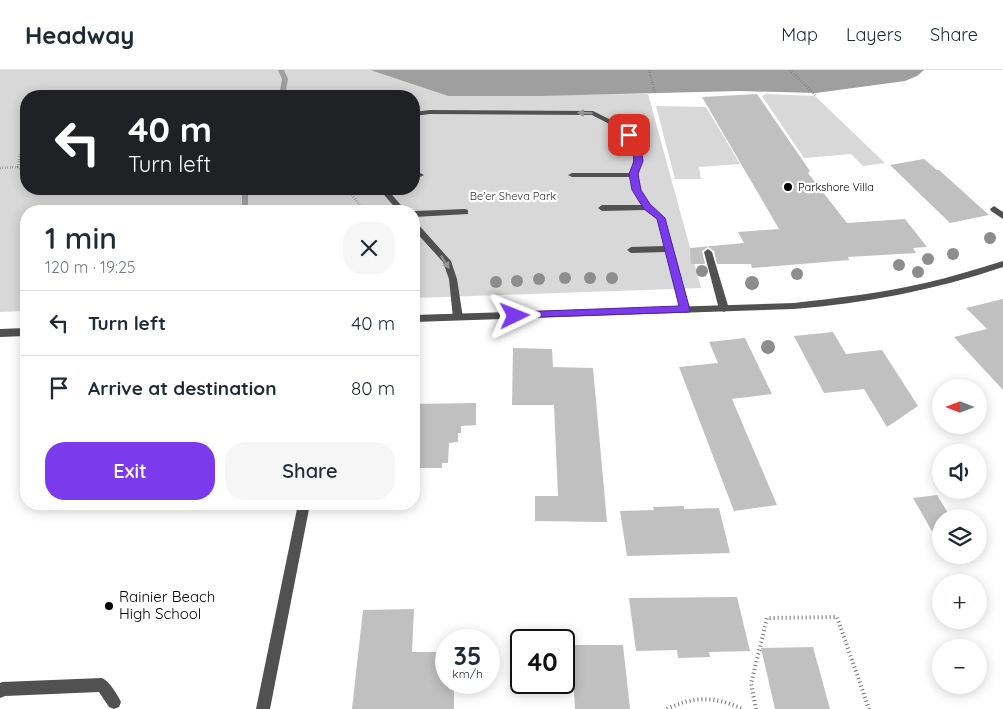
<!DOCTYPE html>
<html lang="en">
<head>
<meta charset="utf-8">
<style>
	body { margin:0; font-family:Quicksand,sans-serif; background:#f6f6f7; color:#1f2937; height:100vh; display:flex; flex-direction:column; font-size:19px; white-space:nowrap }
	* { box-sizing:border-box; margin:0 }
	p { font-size:16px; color:#747a83 }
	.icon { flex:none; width:28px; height:28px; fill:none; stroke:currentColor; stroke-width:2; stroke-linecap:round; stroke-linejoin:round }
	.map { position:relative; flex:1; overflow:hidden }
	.sheet { position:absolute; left:20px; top:135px; width:400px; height:305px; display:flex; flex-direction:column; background:#fff; border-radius:20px; box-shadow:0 2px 12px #0003 }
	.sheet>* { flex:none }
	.top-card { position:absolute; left:20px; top:20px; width:400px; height:105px; border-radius:20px; box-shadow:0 2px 12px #0003; background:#202124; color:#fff; overflow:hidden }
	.needle { width:32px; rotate:270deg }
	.controls { position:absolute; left:932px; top:309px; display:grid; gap:10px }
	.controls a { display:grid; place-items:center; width:55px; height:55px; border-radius:50%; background:#fff; box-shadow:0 2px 12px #0003; font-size:25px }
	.speed { position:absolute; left:435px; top:559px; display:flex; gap:10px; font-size:25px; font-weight:700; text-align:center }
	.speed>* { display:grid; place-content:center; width:65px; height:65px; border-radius:50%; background:#fff; box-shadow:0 2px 12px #0003; line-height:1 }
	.speed small { font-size:12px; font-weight:400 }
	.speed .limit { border:2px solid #111; border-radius:8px; background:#fff; color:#111 }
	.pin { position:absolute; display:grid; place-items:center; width:42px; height:42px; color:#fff; margin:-21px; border-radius:10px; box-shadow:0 2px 8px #0006 }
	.me { position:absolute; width:55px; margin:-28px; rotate:88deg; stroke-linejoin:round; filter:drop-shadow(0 0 4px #0008) }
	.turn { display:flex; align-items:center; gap:18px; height:105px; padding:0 25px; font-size:22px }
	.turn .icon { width:65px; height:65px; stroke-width:2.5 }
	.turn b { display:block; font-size:35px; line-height:42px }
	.round { display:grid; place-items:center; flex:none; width:52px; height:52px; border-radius:20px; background:#f6f6f7 }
	.head { display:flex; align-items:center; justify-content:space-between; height:85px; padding:0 25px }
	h1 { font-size:30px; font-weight:600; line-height:38px }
	.cta { display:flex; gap:10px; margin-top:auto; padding:10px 25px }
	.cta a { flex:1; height:58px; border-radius:20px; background:#7c3aed; color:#fff; font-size:20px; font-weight:600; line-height:58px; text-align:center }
	.cta a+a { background:#f6f6f7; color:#1f2937 }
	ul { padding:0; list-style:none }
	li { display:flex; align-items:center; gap:15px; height:65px; padding:0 25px; border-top:1px solid #e0e1e3 }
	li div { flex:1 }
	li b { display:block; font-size:19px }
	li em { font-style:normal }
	header { display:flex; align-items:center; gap:30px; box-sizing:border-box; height:70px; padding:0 25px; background:#fff; border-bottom:1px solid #e0e1e3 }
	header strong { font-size:24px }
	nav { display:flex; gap:28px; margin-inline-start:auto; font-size:18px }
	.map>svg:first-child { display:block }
	.green { fill:#d8d8d8; fill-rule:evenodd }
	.water { fill:#9f9f9f }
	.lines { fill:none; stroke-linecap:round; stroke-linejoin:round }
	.stream { fill:#9f9f9f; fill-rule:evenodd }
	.building { fill:#c0c0c0 }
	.path-far1 { stroke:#737373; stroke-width:2.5; stroke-dasharray:0.5 2; stroke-linecap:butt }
	.path { stroke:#737373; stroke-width:4; stroke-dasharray:1 3; stroke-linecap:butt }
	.service { fill:#515151; fill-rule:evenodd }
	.tertiary { fill:#515151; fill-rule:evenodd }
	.tree { fill:#8d8d8d }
	.oneway { fill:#979797 }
	.route { fill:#7c3aed; stroke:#51269a }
	.poi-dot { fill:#000; stroke:#fff; stroke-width:2 }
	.labels { text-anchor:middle; stroke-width:4.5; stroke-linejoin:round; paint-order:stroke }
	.far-poi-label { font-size:11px; fill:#000; stroke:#fff; text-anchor:start }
	.far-park-label { font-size:11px; fill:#2f2f2f; stroke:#fff }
	.near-poi-label { font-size:15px; fill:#000; stroke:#fff; text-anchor:start }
</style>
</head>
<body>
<header>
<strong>Headway</strong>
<nav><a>Map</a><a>Layers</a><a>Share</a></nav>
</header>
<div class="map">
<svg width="1003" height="639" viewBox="0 0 1003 639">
	<rect width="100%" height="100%" fill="#fff"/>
	<!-- green -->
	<g class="green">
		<path d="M0,0h370l78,26 200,-2 53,194 -287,10v-87h-388v100l-26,1zM26,26h388v93h-388z"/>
		<path d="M766,24l49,2 70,67 -22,3 -12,-12 -47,4 -42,-62z"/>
		<path d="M656,36l50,1 34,57 -41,3 2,12h-26z"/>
	</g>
	<!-- water -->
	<path class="water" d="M370,0h554l-7,6 -12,5 -89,12 -77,-2 -199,5h-92z"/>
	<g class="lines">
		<!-- stream -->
		<g class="stream">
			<path d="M278,0h6l4,9 -3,17h-6l3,-17z"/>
			<path d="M245,119h6l-3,5v17h-6v-17z"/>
		</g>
	</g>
	<!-- building -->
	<g class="building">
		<path d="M757,24l53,77 -2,2 39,50 58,-4 22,28 -14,1 3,5 -68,4 1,3 -97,8 -1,-4h-34l-3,-13 -6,-4 -6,4 3,13h-14l-1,-16 54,-5 -6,-11 41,-3 -77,-132z"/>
		<path d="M924,89l13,11h2l50,45 -39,8 -60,-58z"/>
		<path d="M1003,229v91l-49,-53 33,-8 -21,-21z"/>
		<path d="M833,262l13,22 36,-4 36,56 -31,21 -23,-38 -40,4 -30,-57z"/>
		<path d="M745,268l27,56 -40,5 45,106 -43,6 -55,-144 39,-4 -9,-21z"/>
		<path d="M513,278l39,1 1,18 40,1 14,154 -72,-1v-25h23l-4,-91h-42z"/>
		<path d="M476,333v22l-15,1v7h-3v9l-9,1 -1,20h-6v5h-28v-64z"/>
		<path d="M937,425l14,23h-10v29l-28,-49z"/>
		<path d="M684,436v3l35,-1 11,45 -103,3 -7,-45 34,-1 -1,-3z"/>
		<path d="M737,527l13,54 -41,1 1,5 -32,1 -1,-8 -41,1 -7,-53z"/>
		<path d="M414,539l-2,43h34v30h8v27h-102l11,-99z"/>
		<path d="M571,575h52l7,64h-55z"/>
		<path d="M813,577l17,62h-55l-14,-61z"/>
	</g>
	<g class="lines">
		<!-- path-far1 -->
		<g class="path-far1">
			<path d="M649,0l6,24"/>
			<path d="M790,0l25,25"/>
			<path d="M26,81l-6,2 -2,14 8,6"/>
			<path d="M0,98l18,-1"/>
			<path d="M347,119l12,15 1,7"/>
		</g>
		<!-- path -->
		<g class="path">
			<path d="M667,639c26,-13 49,-13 75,0"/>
			<path d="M756,639l-5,-25 16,-66 70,-1 32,92"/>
		</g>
		<!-- service -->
		<g class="service">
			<path d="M430,40l163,1 24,12 14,11 10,14 1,13 -4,14 3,16 9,14 15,13 25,92 -2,2 -3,1 -5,-3 -14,-58 -35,1 -4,-3 4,-3 33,-1 -7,-27 -12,-9 -43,1 -4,-3 4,-3h40l-9,-14 -2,-14h-59l-4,-2 4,-2h59c10,-35 -12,-44 -39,-58l-162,-1 -16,2v-4z"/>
			<path d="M414,103h6l4,2 -4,2h-6z"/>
			<path d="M379,119h8l19,22h-8z"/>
			<path d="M994,136l9,6v7l-12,-8 -1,-2z"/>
			<path d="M465,139l3,1v4l-54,3v-6z"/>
			<path d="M414,152l3,1 34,38 6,18 6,39 -2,2h-6l-2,-2 -4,-39 -6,-17 -29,-32z"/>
			<path d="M708,179l4,3 17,57 -5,3 -5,-3 -15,-57z"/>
			<path d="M102,608c8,4 15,16 19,24l-2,5 -5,2 -5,-2 -10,-15 -94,4 -5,2v-15l2,-1z"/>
		</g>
		<!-- tertiary -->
		<g class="tertiary">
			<path d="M1003,191v6c-68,23 -137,36 -209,42l-380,13v-7l380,-12c44,-5 87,-10 131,-20 26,-6 52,-14 78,-22z"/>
			<path d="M26,258v8l-26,1v-8z"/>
			<path d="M298,434h12l-40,205h-14z"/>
		</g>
	</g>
	<!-- trees -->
	<g class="tree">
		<circle cx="990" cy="168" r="6"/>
		<circle cx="953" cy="184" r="6"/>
		<circle cx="928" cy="189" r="6"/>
		<circle cx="899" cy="195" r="6"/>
		<circle cx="702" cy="201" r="6"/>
		<circle cx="918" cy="202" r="6"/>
		<circle cx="797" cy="204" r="6"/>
		<circle cx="565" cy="208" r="6"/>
		<circle cx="590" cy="208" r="6"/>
		<circle cx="612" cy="208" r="6"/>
		<circle cx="539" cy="209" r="6"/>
		<circle cx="517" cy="211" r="6"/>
		<circle cx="496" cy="212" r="6"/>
		<circle cx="752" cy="213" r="7"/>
		<circle cx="768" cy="277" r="7"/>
	</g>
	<!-- one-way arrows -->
	<defs><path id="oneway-solid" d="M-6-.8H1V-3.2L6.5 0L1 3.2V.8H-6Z" transform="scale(1.25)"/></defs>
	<g class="oneway">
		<use href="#oneway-solid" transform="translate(585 43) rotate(-179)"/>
		<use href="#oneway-solid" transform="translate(445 192) rotate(58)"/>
	</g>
	<!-- route -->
	<path class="route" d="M626,63h6l9,15 2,13 -5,13 3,16 9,14 15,14 25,92 -1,2 -178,6 -2,-2 6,-4 164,-6 -22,-87 -13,-10 -12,-19 -3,-16 5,-13 -1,-13 -8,-13z"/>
	<!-- markers -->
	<g class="poi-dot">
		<circle cx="788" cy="117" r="5"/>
		<circle cx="109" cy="536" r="5"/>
	</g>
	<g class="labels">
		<!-- far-poi labels -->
		<g class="far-poi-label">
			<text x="798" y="121">Parkshore Villa</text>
		</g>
		<!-- far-park labels -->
		<g class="far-park-label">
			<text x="513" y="130">Be'er Sheva Park</text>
		</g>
		<!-- near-poi labels -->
		<g class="near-poi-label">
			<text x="119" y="532">Rainier Beach<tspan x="119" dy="17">High School</tspan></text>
		</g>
	</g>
</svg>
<div class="controls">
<a><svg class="needle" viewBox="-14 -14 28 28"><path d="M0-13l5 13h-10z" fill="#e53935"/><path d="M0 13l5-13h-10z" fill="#747a83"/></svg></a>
<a><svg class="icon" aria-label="sound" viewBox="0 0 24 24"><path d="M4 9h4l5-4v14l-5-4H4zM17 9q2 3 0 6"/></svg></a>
<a><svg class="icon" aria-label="layers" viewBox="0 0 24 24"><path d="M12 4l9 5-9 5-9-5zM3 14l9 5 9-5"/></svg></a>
<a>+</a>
<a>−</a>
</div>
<div class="speed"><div>35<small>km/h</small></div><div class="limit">40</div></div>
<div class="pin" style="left:629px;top:65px;background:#d93025"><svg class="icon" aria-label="arrive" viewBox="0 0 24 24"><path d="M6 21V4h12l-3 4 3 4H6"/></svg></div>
<svg class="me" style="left:515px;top:246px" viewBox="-20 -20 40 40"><path d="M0-17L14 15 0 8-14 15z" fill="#7c3aed" stroke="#fff" stroke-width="4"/></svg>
<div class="top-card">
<div class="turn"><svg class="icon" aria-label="left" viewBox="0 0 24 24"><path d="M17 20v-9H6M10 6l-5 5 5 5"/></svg><div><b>40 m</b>Turn left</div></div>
</div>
<section class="sheet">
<div class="head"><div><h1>1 min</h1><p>120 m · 19:25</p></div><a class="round"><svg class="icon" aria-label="close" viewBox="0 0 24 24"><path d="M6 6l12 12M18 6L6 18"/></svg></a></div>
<ul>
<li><svg class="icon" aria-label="left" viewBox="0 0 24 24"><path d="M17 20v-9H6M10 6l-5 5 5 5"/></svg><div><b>Turn left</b></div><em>40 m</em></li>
<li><svg class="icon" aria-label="arrive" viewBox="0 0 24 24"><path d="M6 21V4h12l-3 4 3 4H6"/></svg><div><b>Arrive at destination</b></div><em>80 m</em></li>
</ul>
<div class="cta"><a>Exit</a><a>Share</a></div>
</section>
</div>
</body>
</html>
